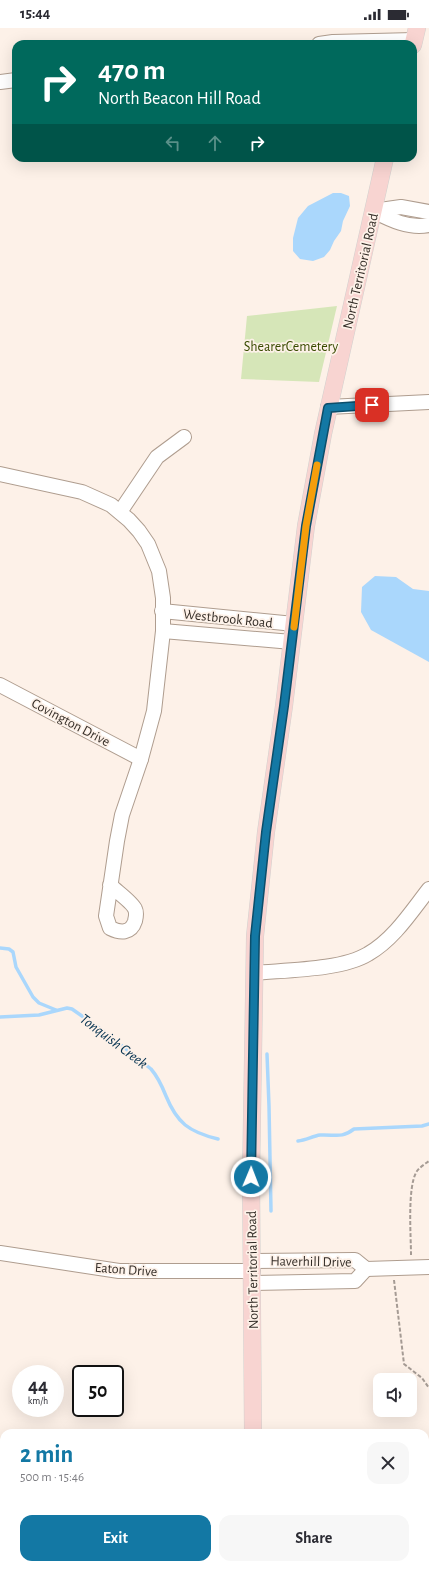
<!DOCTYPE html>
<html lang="en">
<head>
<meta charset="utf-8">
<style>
	body { margin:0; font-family:"Alegreya Sans",sans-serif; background:#f7f7f7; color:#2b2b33; height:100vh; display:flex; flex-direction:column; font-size:15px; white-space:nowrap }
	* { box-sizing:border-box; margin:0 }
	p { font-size:13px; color:#7c7c81 }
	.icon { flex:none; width:22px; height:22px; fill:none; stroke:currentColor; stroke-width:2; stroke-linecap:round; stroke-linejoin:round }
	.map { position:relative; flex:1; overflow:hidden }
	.panel { position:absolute; left:0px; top:1401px; width:429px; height:140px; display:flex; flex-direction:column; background:#fff; border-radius:12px 12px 0 0; box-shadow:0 4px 16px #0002 }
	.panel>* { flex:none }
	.top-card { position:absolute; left:12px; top:12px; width:405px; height:122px; border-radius:12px; box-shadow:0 4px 16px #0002; background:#00695c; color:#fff; overflow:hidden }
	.controls { position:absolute; left:373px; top:1345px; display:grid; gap:8px }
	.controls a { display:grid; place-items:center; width:44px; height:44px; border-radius:8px; background:#fff; box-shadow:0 4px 16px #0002; font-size:20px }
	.speed { position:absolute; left:12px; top:1337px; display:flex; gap:8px; font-size:20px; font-weight:700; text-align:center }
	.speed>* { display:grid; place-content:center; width:52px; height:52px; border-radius:50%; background:#fff; box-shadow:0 4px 16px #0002; line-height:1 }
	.speed small { font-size:10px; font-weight:400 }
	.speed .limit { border:2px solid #111; border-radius:6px; background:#fff; color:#111 }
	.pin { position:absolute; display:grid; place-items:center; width:34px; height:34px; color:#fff; margin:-17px; border-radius:8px; box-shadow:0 2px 6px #0006 }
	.me { position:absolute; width:44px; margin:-22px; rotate:1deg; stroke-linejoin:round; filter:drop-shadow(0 0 3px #0008) }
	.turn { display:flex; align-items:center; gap:14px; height:84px; padding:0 20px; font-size:18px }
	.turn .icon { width:52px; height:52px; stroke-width:2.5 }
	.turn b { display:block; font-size:28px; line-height:34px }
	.lanes { display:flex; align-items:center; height:38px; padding:0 20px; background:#0003; justify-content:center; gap:20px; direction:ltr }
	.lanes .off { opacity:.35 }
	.round { display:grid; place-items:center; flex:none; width:42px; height:42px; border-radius:12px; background:#f7f7f7 }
	.overview { display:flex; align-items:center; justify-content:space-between; height:68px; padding:0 20px }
	h1 { font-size:24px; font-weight:700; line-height:30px; color:#1378a4 }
	.cta { display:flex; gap:8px; margin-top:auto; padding:8px 20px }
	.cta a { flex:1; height:46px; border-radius:12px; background:#1378a4; color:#fff; font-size:16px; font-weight:700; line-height:46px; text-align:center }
	.cta a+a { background:#f7f7f7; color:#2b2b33 }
	.status { display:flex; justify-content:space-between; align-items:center; height:28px; padding:0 20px; background:#fff; direction:ltr }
	.status svg { height:11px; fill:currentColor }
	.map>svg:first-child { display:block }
	.green { fill:#d6e6b8 }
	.water { fill:#aad7fc }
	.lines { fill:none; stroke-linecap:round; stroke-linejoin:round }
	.stream { stroke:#aad7fc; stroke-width:3.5 }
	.minor-casing { stroke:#af9d8f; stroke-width:16 }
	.major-casing { stroke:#d2d1cf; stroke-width:18 }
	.path { stroke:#a59b94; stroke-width:2; stroke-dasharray:4 2; stroke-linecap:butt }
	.minor { stroke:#fff; stroke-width:14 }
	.major { stroke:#f8d4d1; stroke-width:17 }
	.route-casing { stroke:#0c4e6b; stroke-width:10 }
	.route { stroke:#1378a4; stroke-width:7 }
	.slow { stroke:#f59e0b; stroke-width:7 }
	.labels { text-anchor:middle; stroke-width:3.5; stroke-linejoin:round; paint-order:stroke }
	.street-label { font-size:14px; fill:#332c26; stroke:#fdf1e8 }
	.park-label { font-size:14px; fill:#394b01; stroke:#fdf1e8 }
	.water-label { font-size:15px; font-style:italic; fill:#03314f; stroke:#fdf1e8 }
</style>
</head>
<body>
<div class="status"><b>15:44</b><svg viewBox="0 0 49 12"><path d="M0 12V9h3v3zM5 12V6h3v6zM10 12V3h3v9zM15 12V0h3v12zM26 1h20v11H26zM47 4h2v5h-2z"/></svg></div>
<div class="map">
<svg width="429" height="1541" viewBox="0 0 429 1541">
	<rect width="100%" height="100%" fill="#fdf1e8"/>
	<!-- green -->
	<path class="green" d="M337,278l-18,76 -78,-3 6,-63z"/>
	<!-- water -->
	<g class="water">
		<path d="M333,165h8l8,3 1,10 -7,15 -2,10 -7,10 -4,9 -6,7 -11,4 -13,-2 -7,-8v-13l5,-20 10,-12z"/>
		<path d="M375,548l21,1 17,12 16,2v71l-58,-32 -10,-18 1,-25z"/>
	</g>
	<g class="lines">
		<!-- stream -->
		<g class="stream">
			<path d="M0,920l9,1 4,3 3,15 17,30 6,6 17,7"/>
			<path d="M0,989l39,-2 28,-7 5,1 34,24 45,36c7,8 11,17 15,27 11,27 23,36 52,43"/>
			<path d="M267,1026l2,52 2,105"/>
			<path d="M298,1113c8,-1 15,-5 22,-6 15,-1 21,4 34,-6l68,-3 7,-2"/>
		</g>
		<!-- minor casing -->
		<g class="minor-casing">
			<g id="minor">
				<path d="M319,16l14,-2 81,-2"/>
				<path d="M0,54l16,-2"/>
				<path d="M373,183c18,9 36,18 56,14"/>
				<path d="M373,183l28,-4 28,5"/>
				<path d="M328,379l101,-5"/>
				<path d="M0,446l82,18 29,13 18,15 10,11 9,13 11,27 4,27v33l-9,80 -13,48 -19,56 -5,26 -11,75 4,12c10,5 21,6 25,-7 1,-4 2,-8 0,-12 -3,-7 -19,-18 -25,-24"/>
				<path d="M120,484l37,-55 27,-20"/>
				<path d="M162,583l132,13"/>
				<path d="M163,603l129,11"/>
				<path d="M0,657l141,74"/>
				<path d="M254,945c32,-3 88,-3 114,-19 26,-15 43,-42 61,-65"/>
				<path d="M0,1225l119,18h134"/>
				<path d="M253,1233l102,-1 11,9 63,-2"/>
				<path d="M253,1255l102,-2 11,-12"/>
				<path d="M425,1521l4,-1"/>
				<path d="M0,1537h4"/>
				<path d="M148,1537l23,4"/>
			</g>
		</g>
		<!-- major casing -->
		<g class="major-casing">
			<g id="major">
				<path d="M413,17l4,-17"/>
				<path d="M253,1405l-2,-256 4,-241 11,-104 18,-126 22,-180 17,-92 62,-276"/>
				<path d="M255,1537v4"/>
			</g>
		</g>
		<!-- path -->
		<g class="path">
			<path d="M411,1227c0,-19 -4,-69 6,-84 3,-4 8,-7 12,-10"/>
			<path d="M394,1252l10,84 18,14 7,10"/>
		</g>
		<!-- minor -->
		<use href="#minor" class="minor"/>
		<!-- major -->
		<use href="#major" class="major"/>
	</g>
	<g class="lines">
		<!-- route casing -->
		<g class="route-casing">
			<path id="route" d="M251,1149l4,-241 11,-104 18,-126 22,-180 22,-118 44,-3"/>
		</g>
		<!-- route -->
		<use href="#route" class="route"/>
		<!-- slow -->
		<path class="slow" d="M294,599l12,-101 11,-61"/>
	</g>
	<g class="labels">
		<!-- street labels -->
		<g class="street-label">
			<text transform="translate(360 243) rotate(-77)" y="5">North Territorial Road</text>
			<text transform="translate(228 590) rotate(6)" y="5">Westbrook Road</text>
			<text transform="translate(71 694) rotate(28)" y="5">Covington Drive</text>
			<text transform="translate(311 1233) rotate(1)" y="5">Haverhill Drive</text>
			<text transform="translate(126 1241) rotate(4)" y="5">Eaton Drive</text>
			<text transform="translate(252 1242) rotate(-91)" y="5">North Territorial Road</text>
		</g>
		<!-- park labels -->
		<g class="park-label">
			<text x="291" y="323">ShearerCemetery</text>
		</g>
		<!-- water labels -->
		<g class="water-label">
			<text transform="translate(114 1013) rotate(37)" y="5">Tonquish Creek</text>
		</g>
	</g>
</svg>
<div class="controls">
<a><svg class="icon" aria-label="sound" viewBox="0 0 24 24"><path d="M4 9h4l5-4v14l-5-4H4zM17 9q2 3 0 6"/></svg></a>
</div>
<div class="speed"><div>44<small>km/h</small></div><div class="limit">50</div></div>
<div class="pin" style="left:372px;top:377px;background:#d93025"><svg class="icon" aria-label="arrive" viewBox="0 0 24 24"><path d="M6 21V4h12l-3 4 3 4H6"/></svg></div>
<svg class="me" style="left:251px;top:1149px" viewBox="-20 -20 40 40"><circle r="17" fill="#1378a4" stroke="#fff" stroke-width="3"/><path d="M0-11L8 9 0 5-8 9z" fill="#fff"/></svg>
<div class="top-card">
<div class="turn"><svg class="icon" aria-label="right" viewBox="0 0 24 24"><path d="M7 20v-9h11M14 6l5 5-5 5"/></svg><div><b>470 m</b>North Beacon Hill Road</div></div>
<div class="lanes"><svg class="icon off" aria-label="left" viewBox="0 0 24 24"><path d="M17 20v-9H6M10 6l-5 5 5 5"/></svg><svg class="icon off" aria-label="ahead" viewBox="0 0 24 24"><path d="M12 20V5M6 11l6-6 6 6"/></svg><svg class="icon" aria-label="right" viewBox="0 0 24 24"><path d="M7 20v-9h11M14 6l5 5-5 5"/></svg></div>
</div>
<section class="panel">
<div class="overview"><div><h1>2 min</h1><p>500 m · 15:46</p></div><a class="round"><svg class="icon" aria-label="close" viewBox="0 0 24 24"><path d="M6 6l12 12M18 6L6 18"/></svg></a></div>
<div class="cta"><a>Exit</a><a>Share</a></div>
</section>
</div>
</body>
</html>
